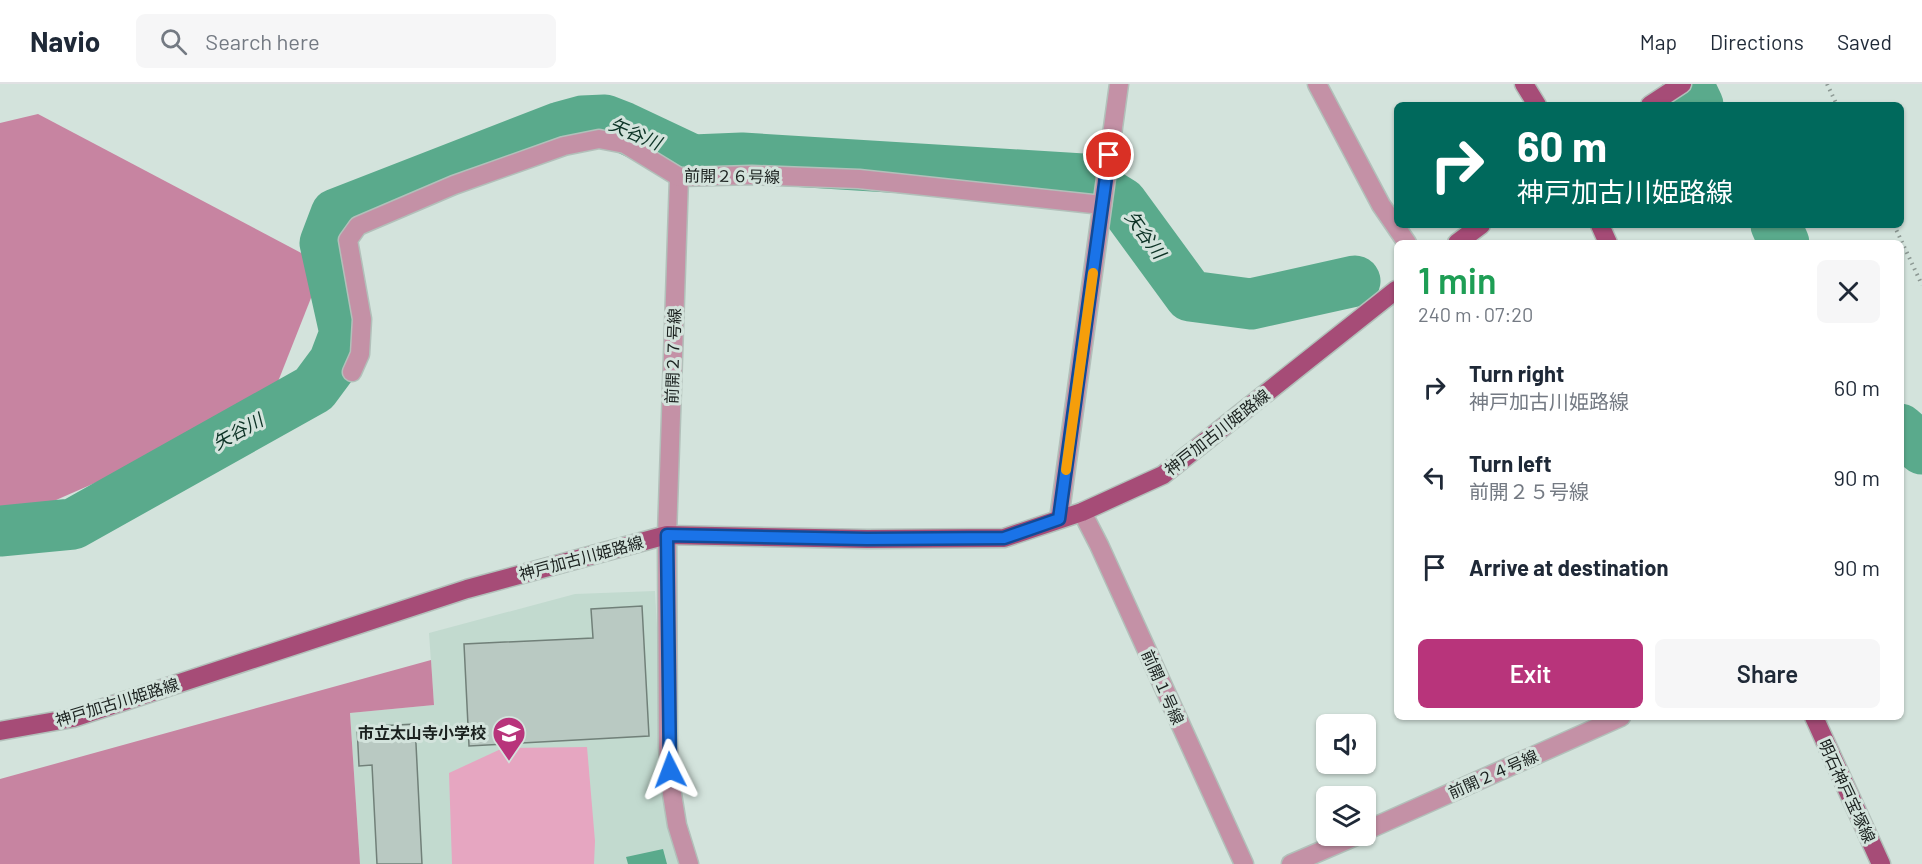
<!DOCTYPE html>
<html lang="en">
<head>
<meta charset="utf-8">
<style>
	body { margin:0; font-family:Barlow,"Noto Sans JP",sans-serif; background:#f6f6f7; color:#1f2937; height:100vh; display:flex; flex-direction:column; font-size:22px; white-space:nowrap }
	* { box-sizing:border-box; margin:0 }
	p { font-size:20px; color:#747a83 }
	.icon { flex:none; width:33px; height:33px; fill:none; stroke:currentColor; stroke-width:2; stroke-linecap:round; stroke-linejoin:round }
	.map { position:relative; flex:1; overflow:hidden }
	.side { position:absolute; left:1394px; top:156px; width:510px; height:480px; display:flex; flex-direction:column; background:#fff; border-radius:9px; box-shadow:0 2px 4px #0004 }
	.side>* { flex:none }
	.hud { position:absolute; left:1394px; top:18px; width:510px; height:126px; border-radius:9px; box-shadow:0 2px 4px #0004; background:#00695c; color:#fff; overflow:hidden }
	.tools { position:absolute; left:1316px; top:630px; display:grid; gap:12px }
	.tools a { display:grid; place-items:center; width:60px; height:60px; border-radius:9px; background:#fff; box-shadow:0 2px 4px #0004; font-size:30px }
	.pin { position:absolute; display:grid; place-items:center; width:51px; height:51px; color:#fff; margin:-26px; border:3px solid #fff; border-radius:50%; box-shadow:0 2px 6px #0007 }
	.me { position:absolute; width:66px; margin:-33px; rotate:357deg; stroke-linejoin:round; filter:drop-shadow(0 0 4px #0008) }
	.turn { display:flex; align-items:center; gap:21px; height:126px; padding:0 24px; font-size:27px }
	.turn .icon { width:78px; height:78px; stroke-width:2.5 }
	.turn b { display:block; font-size:42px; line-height:51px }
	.round { display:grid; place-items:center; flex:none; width:63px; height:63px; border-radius:9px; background:#f6f6f7 }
	.headline { display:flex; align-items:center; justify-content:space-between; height:102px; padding:0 24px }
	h1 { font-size:36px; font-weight:600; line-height:45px; color:#1e9e55 }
	.action { display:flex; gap:12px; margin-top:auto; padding:12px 24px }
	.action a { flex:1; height:69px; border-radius:9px; background:#b8347b; color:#fff; font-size:24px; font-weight:600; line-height:69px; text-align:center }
	.action a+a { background:#f6f6f7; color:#1f2937 }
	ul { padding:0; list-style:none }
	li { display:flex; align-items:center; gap:18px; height:90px; padding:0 24px }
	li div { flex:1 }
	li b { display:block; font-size:22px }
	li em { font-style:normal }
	header { display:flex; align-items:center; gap:36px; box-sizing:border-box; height:84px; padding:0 30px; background:#fff; border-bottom:2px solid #e0e1e3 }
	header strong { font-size:28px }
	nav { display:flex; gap:33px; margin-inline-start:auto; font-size:21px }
	.search { width:420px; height:54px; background:#f6f6f7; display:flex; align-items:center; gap:15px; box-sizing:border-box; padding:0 21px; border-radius:9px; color:#747a83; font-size:22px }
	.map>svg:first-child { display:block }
	.built { fill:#c2dacf }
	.green { fill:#e6a6c1 }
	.forest { fill:#c784a1 }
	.water { fill:#5aaa8c }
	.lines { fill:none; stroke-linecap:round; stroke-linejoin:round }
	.river { stroke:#5aaa8c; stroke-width:51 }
	.building { fill:#b9c9c2; stroke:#718079; stroke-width:1.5 }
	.street-casing { stroke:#b2c0ba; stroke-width:21 }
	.primary-casing { stroke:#b2c0ba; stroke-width:21 }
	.path { stroke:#8c9893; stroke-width:4; stroke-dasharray:1.5 4.5; stroke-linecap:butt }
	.street { stroke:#c491a6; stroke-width:18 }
	.primary { stroke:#a64c77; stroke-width:18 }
	.route-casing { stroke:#114b97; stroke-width:15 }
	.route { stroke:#1a73e8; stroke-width:10 }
	.slow { stroke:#f59e0b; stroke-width:10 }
	.labels { text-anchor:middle; stroke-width:6; stroke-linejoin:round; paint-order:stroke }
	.street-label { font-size:16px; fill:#1b211f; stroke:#d3e3dc }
	.poi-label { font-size:16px; font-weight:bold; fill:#1b211f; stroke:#d3e3dc; text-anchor:end }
	.water-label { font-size:18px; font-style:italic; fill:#0c3225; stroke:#d3e3dc }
</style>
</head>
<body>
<header>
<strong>Navio</strong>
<div class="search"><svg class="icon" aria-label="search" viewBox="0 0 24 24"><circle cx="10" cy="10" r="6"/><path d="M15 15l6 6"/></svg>Search here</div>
<nav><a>Map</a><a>Directions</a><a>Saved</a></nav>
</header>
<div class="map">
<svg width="1922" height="780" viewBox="0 0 1922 780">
	<rect width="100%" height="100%" fill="#d3e3dc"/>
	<!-- built -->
	<path class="built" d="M655,507l12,220 15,53h-322l-10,-151 84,-8 -5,-72 146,-39z"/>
	<!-- green -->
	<path class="green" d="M587,663l8,94 -1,23h-142l-3,-91 54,-25z"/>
	<!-- forest -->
	<g class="forest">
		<path d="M38,30l286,151 -56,142 -262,115 -6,1v-400z"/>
		<path d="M431,576l3,45 -84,8 10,151h-360v-85z"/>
	</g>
	<!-- water -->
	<path class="water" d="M663,765l4,15h-39l-2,-7z"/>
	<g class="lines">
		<!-- river -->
		<g class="river">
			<path d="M1688,0l10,21"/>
			<path d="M1776,141l8,18"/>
			<path d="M1900,345l22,20"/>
			<path d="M0,447l73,-7 241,-135 20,-27 11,-29 -20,-90 11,-29 224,-87 22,-6 23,-1 18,7 70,33 49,-2 341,21 39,24 68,93 61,8 104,-23"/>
		</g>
	</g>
	<!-- building -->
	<g class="building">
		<path d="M642,522l7,130 -180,10 -5,-102 129,-6 -2,-29z"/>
		<path d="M415,640l7,140h-45l-5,-99 -13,1 -2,-39z"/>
	</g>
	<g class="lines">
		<!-- street casing -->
		<g class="street-casing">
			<g id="street">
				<path d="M1317,0l64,121 26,38"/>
				<path d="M679,93l-12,358 1,212 4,47 5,31 12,39"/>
				<path d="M352,288l8,-18 2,-35 -14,-79 10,-14 96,-41 110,-39 35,-7 26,5 54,33 73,-2 107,4 243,26"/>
				<path d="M1082,428l17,33 145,319"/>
				<path d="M1059,435l60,-435"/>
				<path d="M1365,747l256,-114"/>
				<path d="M1291,780l65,-28"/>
			</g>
		</g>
		<!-- primary casing -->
		<g class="primary-casing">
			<g id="primary">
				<path d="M1524,0l13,21"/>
				<path d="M1650,21l32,-21"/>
				<path d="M1600,141l8,18"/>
				<path d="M1457,159l24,-18"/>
				<path d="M1814,633l67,147"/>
				<path d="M0,647l73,-13 394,-129 200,-54 200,4 137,-1 78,-26 81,-37 233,-185"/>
			</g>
		</g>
		<!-- path -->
		<g class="path">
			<path d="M1827,0l10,21"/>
			<path d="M1894,141l28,60"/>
		</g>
		<!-- street -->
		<use href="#street" class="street"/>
		<!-- primary -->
		<use href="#primary" class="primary"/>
	</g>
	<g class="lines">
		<!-- route casing -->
		<g class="route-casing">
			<path id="route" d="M670,686l-3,-235 200,4 137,-1 55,-19 50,-364"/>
		</g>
		<!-- route -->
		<use href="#route" class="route"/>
		<!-- slow -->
		<path class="slow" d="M1066,386l27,-197"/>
	</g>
	<!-- icons -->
	<defs>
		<g id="school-pin" transform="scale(1.725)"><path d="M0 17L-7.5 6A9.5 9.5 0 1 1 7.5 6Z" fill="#b8347b" stroke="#d3e3dc"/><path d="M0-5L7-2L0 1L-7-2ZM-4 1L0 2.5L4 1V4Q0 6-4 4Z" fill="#fff"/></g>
	</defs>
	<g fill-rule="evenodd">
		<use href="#school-pin" x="509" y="649"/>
	</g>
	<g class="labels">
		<!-- street labels -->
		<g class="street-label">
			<text transform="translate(732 92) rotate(1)" y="6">前開２６号線</text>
			<text transform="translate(673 272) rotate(-88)" y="6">前開２７号線</text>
			<text transform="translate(1217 348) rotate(-38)" y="6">神戸加古川姫路線</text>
			<text transform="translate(581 474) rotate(-15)" y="6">神戸加古川姫路線</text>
			<text transform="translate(1163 603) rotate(66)" y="6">前開１号線</text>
			<text transform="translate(117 618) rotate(-17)" y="6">神戸加古川姫路線</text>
			<text transform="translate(1493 690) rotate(-24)" y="6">前開２４号線</text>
			<text transform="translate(1847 707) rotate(65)" y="6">明石神戸宝塚線</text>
		</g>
		<!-- poi labels -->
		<g class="poi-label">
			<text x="486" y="655">市立太山寺小学校</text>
		</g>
		<!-- water labels -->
		<g class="water-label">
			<text transform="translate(635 50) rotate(23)" y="6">矢谷川</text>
			<text transform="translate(1145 151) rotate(54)" y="6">矢谷川</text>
			<text transform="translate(238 348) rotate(-29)" y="6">矢谷川</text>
		</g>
	</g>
</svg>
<div class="tools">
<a><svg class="icon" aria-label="sound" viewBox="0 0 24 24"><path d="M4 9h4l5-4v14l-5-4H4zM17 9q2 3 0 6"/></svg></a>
<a><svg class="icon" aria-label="layers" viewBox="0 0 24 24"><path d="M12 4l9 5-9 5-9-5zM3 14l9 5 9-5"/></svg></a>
</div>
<div class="pin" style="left:1109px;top:71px;background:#d93025"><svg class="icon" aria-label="arrive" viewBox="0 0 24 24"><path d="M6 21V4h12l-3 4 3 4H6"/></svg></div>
<svg class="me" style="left:670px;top:686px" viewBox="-20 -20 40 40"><path d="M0-17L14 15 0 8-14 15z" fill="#1a73e8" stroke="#fff" stroke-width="4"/></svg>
<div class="hud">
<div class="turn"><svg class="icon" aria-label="right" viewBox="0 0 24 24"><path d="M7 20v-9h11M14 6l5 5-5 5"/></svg><div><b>60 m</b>神戸加古川姫路線</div></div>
</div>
<section class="side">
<div class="headline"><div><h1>1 min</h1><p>240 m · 07:20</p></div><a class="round"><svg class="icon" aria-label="close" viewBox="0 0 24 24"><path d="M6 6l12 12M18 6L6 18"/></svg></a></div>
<ul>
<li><svg class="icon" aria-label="right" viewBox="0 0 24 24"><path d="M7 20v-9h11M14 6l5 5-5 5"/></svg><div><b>Turn right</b><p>神戸加古川姫路線</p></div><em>60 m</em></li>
<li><svg class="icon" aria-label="left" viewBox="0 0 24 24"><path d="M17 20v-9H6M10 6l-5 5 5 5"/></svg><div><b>Turn left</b><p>前開２５号線</p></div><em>90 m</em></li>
<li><svg class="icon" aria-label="arrive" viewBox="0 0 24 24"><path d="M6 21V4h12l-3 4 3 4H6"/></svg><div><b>Arrive at destination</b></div><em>90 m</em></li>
</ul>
<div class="action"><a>Exit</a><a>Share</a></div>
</section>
</div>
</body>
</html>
